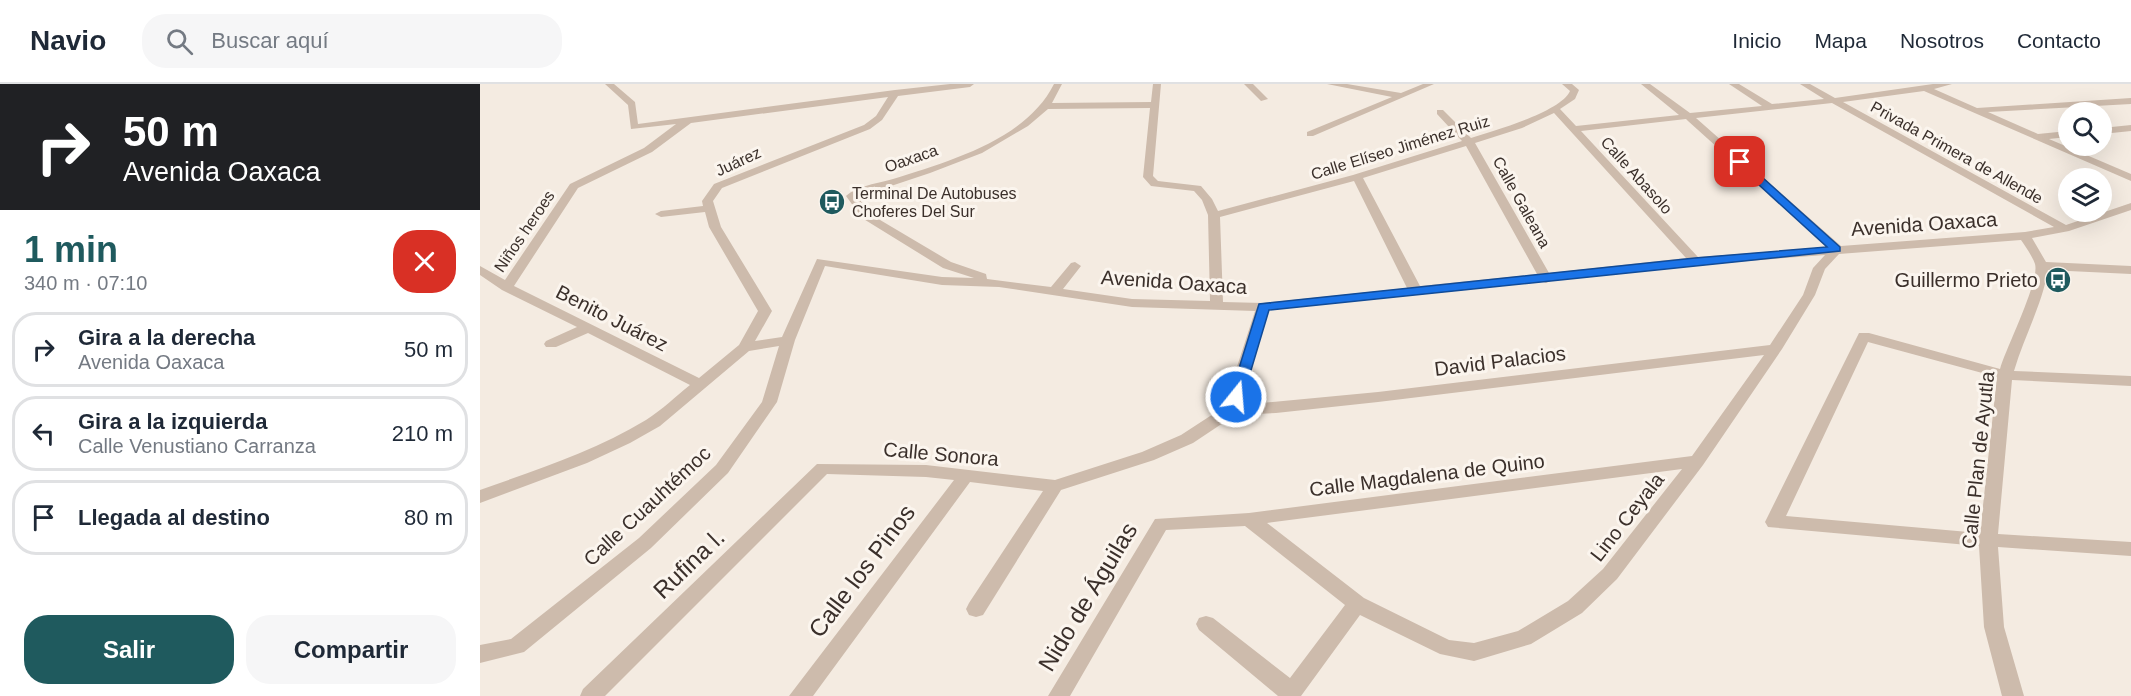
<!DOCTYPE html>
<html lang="es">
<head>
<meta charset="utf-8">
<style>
	body { margin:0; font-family:Helvetica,sans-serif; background:#f6f6f7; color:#1f2937; height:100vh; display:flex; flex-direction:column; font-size:22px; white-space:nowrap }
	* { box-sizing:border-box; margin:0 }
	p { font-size:20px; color:#747a83 }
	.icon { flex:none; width:33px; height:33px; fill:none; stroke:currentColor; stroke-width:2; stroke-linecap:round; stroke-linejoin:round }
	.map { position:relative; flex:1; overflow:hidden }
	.side { display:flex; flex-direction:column; background:#fff; width:480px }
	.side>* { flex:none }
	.guide { background:#202124; color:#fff; overflow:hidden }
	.controls { position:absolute; left:1578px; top:18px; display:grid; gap:12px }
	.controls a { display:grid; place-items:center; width:54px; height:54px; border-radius:50%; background:#fff; box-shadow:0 6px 24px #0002; font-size:30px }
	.pin { position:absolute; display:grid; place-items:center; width:51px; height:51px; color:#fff; margin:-26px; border-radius:12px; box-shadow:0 3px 9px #0006 }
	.me { position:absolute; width:66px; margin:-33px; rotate:17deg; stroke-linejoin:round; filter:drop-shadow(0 0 4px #0008) }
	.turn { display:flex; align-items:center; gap:21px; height:126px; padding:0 24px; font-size:27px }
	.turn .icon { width:78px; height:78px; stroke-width:2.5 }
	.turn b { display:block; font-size:42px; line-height:51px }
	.round { display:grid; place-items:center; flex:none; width:63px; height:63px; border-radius:24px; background:#f6f6f7 }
	.head { display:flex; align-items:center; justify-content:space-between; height:102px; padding:0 24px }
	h1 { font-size:36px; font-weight:600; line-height:45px; color:#1f5a5e }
	.action { display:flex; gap:12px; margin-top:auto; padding:12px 24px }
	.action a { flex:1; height:69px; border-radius:24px; background:#1f5a5e; color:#fff; font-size:24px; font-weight:600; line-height:69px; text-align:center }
	.action a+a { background:#f6f6f7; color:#1f2937 }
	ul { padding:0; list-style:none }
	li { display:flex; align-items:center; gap:18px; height:75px; margin:0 12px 9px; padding:0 12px; border:3px solid #e0e1e3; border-radius:24px }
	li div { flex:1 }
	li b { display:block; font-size:22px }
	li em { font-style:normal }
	header { display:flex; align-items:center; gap:36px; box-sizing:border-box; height:84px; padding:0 30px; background:#fff; border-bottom:2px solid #e0e1e3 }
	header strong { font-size:28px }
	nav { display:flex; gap:33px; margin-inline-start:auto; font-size:21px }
	.search { width:420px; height:54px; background:#f6f6f7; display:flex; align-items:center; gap:15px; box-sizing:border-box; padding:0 21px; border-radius:24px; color:#747a83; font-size:22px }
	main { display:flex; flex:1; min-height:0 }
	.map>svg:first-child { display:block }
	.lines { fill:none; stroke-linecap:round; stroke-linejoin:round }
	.minor { fill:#cdbbac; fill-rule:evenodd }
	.route { fill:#1a73e8; stroke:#114b97; stroke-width:1.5 }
	.labels { text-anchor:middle; stroke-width:6; stroke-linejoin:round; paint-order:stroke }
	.far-street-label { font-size:16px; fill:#3b302b; stroke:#fbf5ee }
	.far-poi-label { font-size:16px; fill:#3b302b; stroke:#fbf5ee; text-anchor:start }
	.street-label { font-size:20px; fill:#3b302b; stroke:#fbf5ee }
	.poi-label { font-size:20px; fill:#3b302b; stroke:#fbf5ee; text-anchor:end }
	.near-street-label { font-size:24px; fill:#3b302b; stroke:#fbf5ee }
</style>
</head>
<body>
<header>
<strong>Navio</strong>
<div class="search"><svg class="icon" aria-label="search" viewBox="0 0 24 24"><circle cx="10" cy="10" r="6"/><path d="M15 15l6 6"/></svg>Buscar aquí</div>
<nav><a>Inicio</a><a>Mapa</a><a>Nosotros</a><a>Contacto</a></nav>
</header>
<main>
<section class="side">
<div class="guide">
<div class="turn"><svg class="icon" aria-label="right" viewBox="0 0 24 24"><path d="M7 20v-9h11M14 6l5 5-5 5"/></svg><div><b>50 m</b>Avenida Oaxaca</div></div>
</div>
<div class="head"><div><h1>1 min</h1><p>340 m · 07:10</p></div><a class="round" style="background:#d93025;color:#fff"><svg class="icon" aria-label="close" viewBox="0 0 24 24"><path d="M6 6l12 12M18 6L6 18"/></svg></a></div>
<ul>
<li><svg class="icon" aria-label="right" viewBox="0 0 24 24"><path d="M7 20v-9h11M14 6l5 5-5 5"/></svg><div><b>Gira a la derecha</b><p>Avenida Oaxaca</p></div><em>50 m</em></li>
<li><svg class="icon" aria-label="left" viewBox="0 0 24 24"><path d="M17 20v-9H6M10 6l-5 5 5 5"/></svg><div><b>Gira a la izquierda</b><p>Calle Venustiano Carranza</p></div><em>210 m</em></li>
<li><svg class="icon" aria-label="arrive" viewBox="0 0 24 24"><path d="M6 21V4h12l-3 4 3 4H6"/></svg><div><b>Llegada al destino</b></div><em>80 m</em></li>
</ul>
<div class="action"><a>Salir</a><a>Compartir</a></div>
</section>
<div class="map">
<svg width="1651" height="612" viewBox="0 0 1651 612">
	<rect width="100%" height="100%" fill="#f4ebe1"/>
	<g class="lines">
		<!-- minor -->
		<g class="minor">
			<path d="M125,0h9l21,18 3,22 257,-34 55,-6h24l-4,3 -72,9 -16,24 -12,9 -148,59 -9,13 8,26 51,84 -17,30 27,-4 35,-78 125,18 32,1 -31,-10 -81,-50 -16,-22c11,-10 33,-13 47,-17 56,-18 133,-39 161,-95h8l-10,19 99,-1 2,-18h8l-8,92 5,5 43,5 11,13 6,12 135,-36 109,-34 -25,-27v-4h6l28,28c22,-7 90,-26 99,-47l-8,-7h10l7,6 -4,9 -15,10 16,17 103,-11 -38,-31h9l40,29 72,-7 -33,-22h10l33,20 52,-5 -24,-15h10l25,14 98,-14h19l-18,5 43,19 154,-10v6l-143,8 50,22 30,-3v6l-19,2 82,35v7l-207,-90 -81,11 223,123 65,-22v7l-62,21 -37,7 14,24 85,4v8l-83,-4c-6,35 -24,67 -34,101l117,5v10l-119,-6 -14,154 133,8v14l-133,-9 6,80 20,69h-22l-18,-69 -5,-81 -211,-19 -3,-5 94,-189h10l131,36c6,-21 40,-88 35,-105 -3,-8 -9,-17 -14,-24l-182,14 -14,15 -10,26 -33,54 -79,116 -86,114 -35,34 -51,31 -57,17 -34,-7 -80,-39 -59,81h-23l-79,-66 -3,-6 3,-6 7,-2 7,2 77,60 55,-73 -100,-79 -79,4 -96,166h-22l107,-177 94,-6 443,-57 72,-101 -386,47 -102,11 -41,2 -42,28 -39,17 -93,30 -78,125 -7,2 -7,-2 -3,-6 3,-6 74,-112 -73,-9 -157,214h-24l165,-216 -28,-3 -99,-3 -222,222h-25l3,-7 234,-225 109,1 129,15 87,-28 39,-17 43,-28 31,-96 -123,-4 -133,-20 -57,-2 -117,-19 -30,74 -18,62 -49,71 -77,75 -127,104 -44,11v-18l31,-6 128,-101 77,-73 46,-63 17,-56 -30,5 -89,75 -30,17 -43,20 -107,40v-13c56,-20 115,-39 166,-70 16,-10 30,-24 44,-35l-102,-52 -32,14h-10l-2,-3 2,-3 31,-14 -75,-37 -22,-15v-9l25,14 65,-96 74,-36 32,-24 -45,5 -3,-24zM408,13l-12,19 -12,9 -150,59 -12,17 1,5 -42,5 -6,3 6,3 44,-5 4,15 49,84 -19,34 -40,33 -185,-92 64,-98 74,-36 39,-29zM1352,19l222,124 -29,5 -184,14 -145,-128zM670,24l-7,69 8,9 43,5 8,9 6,15 2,86 -78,-2 -69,-10 18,-23 -6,-4 -4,1 -20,24 -64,-8 -1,-5 -35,-12 -81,-48 -12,-17 72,-24 52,-20 46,-27 20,-17zM1074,29l132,145 -137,15 -74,-130 47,-15zM1206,35l2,2 140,126 -130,10 -117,-126zM986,62l71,128 -117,12 -57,-108zM874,97l53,107 -144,15 -40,-1 -3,-85zM1345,171l-12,13 -10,27 -33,50 -392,47 -138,13 29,-95 272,-29 5,2 6,-3 143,-15zM1388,258l129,35 -17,156 -194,-17zM1202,385l-79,100 -35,32 -50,30 -44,12 -25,-3 -85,-42 -97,-75z"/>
			<path d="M764,0h9l15,15 -7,2z"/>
			<path d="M847,0h20l54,9 22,-9h11l-121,52h-6v-4l85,-35z"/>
			<path d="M1651,41v6l-29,3v-6z"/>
		</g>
	</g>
	<!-- route -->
	<path class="route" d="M1256,76h7l97,87v4l-571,59 -26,87 -7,4 -6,-4 29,-93 436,-46 132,-11 -91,-83z"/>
	<!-- icons -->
	<defs>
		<g id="bus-disc" transform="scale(1.35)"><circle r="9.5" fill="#1f5a5e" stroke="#fbf5ee"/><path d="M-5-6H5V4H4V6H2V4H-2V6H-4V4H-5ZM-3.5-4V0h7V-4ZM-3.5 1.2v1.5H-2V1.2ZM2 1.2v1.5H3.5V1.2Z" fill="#fff"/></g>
	</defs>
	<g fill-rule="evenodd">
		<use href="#bus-disc" x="352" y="118"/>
		<use href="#bus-disc" x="1578" y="196"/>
	</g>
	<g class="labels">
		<!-- far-street labels -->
		<g class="far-street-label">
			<text transform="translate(920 63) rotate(-17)" y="6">Calle Elíseo Jiménez Ruiz</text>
			<text transform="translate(1477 68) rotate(29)" y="6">Privada Primera de Allende</text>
			<text transform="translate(431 74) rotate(-19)" y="6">Oaxaca</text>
			<text transform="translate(258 77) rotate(-25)" y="6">Juárez</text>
			<text transform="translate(1157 91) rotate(48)" y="6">Calle Abasolo</text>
			<text transform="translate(1042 118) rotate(61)" y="6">Calle Galeana</text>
			<text transform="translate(44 147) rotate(-56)" y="6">Niños heroes</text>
		</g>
		<!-- far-poi labels -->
		<g class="far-poi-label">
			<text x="372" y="115">Terminal De Autobuses<tspan x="372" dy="18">Choferes Del Sur</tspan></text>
		</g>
		<!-- street labels -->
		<g class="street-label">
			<text transform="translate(1444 140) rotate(-4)" y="7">Avenida Oaxaca</text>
			<text transform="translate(694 198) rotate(4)" y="7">Avenida Oaxaca</text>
			<text transform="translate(132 234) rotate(27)" y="7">Benito Juárez</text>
			<text transform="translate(1020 277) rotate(-7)" y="7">David Palacios</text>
			<text transform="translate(461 370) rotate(5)" y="7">Calle Sonora</text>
			<text transform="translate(1498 376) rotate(-84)" y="7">Calle Plan de Ayutla</text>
			<text transform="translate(947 391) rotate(-7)" y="7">Calle Magdalena de Quino</text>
			<text transform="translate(167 422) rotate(-43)" y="7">Calle Cuauhtémoc</text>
			<text transform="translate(1147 433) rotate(-52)" y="7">Lino Ceyala</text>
		</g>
		<!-- poi labels -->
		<g class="poi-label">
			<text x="1558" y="203">Guillermo Prieto</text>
		</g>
		<!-- near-street labels -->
		<g class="near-street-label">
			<text transform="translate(209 480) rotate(-44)" y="8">Rufina l.</text>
			<text transform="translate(382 487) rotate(-53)" y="8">Calle los Pinos</text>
			<text transform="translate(608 513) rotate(-59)" y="8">Nido de Águilas</text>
		</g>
	</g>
</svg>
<div class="controls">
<a><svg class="icon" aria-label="search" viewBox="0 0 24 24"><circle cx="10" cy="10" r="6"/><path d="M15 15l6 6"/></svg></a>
<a><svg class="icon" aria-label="layers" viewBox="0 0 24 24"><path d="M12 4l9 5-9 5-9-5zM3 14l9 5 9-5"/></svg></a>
</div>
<div class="pin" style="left:1260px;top:78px;background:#d93025"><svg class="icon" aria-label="arrive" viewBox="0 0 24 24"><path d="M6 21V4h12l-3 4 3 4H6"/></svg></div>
<svg class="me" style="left:756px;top:313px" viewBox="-20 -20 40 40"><circle r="17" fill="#1a73e8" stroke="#fff" stroke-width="3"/><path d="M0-11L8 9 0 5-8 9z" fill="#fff"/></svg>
</div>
</main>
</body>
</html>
